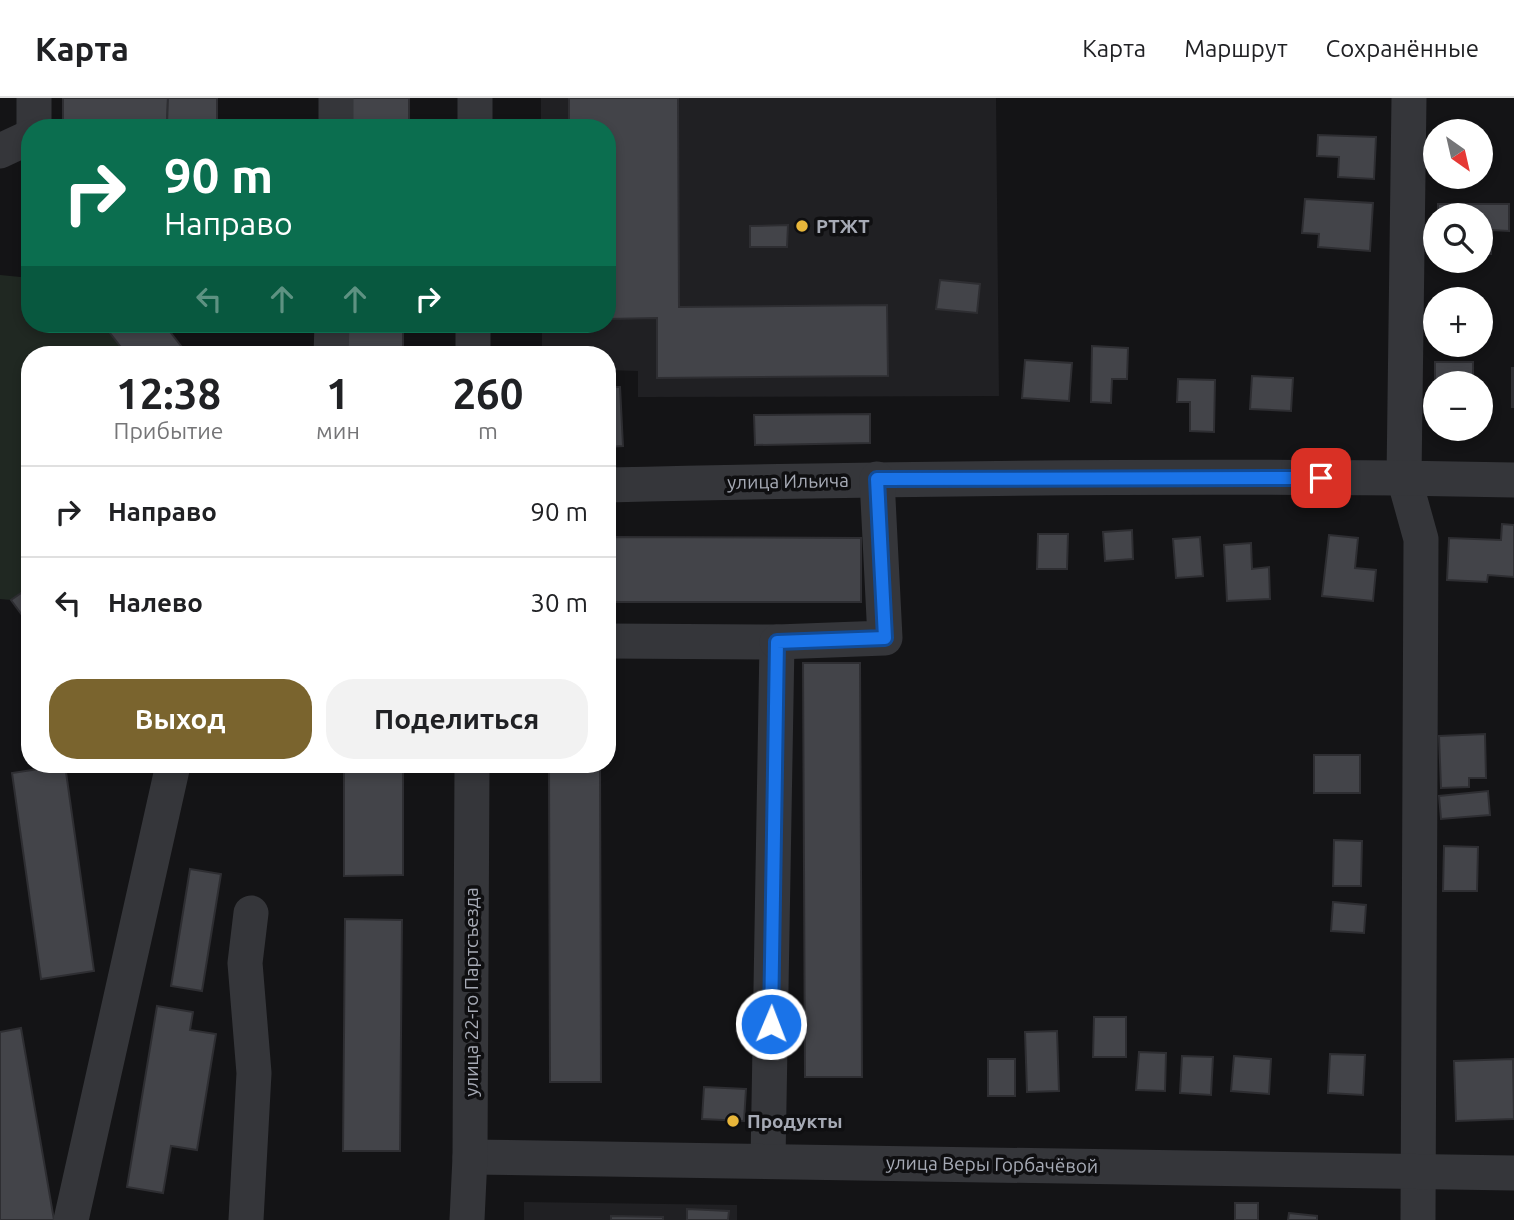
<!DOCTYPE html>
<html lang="ru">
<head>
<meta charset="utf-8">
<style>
	body { margin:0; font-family:Ubuntu,sans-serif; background:#f2f2f2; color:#202124; height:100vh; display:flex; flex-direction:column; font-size:26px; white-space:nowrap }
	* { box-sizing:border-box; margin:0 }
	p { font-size:23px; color:#757577 }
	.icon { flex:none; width:38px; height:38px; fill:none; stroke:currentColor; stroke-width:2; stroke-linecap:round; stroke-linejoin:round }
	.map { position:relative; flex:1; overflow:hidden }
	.panel { position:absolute; left:21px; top:248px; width:595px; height:427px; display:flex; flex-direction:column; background:#fff; border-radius:28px; box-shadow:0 4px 10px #0003 }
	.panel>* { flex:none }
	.guide { position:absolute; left:21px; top:21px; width:595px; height:214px; border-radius:28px; box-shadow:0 4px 10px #0003; background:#0b6e4f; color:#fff; overflow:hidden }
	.needle { width:46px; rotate:146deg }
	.controls { position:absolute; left:1423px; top:21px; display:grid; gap:14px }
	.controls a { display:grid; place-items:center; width:70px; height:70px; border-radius:50%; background:#fff; box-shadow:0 4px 10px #0003; font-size:35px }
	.pin { position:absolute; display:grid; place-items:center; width:60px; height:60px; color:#fff; margin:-30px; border-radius:14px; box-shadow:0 4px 10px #0006 }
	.me { position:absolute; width:77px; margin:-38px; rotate:1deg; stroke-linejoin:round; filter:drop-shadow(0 0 5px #0008) }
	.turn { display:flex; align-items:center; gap:24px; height:147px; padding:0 28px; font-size:32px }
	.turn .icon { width:91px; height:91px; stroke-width:2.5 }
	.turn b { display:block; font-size:49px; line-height:60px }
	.lanes { display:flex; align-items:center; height:66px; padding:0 28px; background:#0003; justify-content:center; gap:35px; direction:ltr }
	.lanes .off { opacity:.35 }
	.eta { display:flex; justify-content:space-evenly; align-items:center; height:119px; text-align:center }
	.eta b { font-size:42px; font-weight:700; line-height:49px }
	.primary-button { display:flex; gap:14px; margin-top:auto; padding:14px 28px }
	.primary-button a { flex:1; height:80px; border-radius:28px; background:#7a642e; color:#fff; font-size:28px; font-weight:700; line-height:80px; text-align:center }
	.primary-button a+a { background:#f2f2f2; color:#202124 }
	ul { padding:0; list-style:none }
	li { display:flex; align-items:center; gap:21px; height:91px; padding:0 28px; border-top:2px solid #e0e0e0 }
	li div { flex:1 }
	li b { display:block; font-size:26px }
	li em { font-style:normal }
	header { display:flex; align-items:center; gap:42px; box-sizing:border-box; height:98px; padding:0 35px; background:#fff; border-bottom:2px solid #e0e0e0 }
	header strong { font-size:33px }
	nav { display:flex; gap:38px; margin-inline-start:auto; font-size:24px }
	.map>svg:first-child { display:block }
	.built { fill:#202023 }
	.green { fill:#202822 }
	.building { fill:#434449; stroke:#2e2e32; stroke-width:2 }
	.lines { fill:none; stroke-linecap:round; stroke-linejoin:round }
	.minor { stroke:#35363a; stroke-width:35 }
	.route-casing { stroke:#114b97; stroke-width:18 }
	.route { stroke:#1a73e8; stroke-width:12 }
	.poi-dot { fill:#e8b63a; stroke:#0f0f11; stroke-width:2.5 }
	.labels { text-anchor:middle; stroke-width:7; stroke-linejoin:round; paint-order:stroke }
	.poi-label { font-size:19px; font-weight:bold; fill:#a6aab5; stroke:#0f0f11; text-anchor:start }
	.street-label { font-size:19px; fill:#a6aab5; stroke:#0f0f11 }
</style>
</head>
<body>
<header>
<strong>Карта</strong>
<nav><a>Карта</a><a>Маршрут</a><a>Сохранённые</a></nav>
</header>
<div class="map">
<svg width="1514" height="1122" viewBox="0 0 1514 1122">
	<rect width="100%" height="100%" fill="#141416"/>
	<!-- built -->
	<g class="built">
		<path d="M541,0h455l3,298 -361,1v-26l-31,-1v-15h-65v-31h65v-196h-66z"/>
		<path d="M524,1104l213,3v15h-213z"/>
	</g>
	<!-- green -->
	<path class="green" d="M0,177l30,3v46h73l24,31h-97v232l-19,13 -11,-1z"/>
	<!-- building -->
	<g class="building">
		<path d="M63,0h105l-1,26h-18v4h-86z"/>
		<path d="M168,0h49v26h-50z"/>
		<rect x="345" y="0" width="64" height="30"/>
		<path d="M569,0h109l1,209 208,-2 1,71 -231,2v-60l-50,1v-191h-38z"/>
		<path d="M1318,37l58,2 -2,42 -36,-2 1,-20 -22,-1z"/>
		<rect x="1432" y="51" width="3" height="19"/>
		<path d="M1305,101l68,4 -3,48 -52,-4 1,-13 -17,-1z"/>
		<path d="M1438,106h71v27l-18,-1v24h-11v-39h-42z"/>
		<path d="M788,127l-1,22h-37v-21z"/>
		<path d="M940,182l40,4 -3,29 -41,-4z"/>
		<path d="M103,226h61l24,31h-61z"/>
		<rect x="337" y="226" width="66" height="31"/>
		<path d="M1092,248l36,2 -1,31h-15l-1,24 -20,-1z"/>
		<path d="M1025,262l47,3 -3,38 -47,-3z"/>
		<path d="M1435,264h38v21h-38v3z"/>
		<rect x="1512" y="270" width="2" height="39"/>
		<path d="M1252,278l41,2 -2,33 -41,-2z"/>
		<path d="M1178,281l37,1 -1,52 -24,-1v-29h-13z"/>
		<path d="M607,289h13l3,59 -16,1z"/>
		<path d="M870,316v29l-115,2 -1,-30z"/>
		<path d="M1502,426l12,1v52l-26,-2 -1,7 -40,-2 2,-42 52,2z"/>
		<path d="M1132,432l1,29 -28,2 -2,-29z"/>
		<path d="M1038,436h30l-1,35h-30z"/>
		<path d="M1329,437l29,3 -3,30 21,2 -3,31 -51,-5z"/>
		<path d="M607,439l254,1v64h-254z"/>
		<path d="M1200,439l3,39 -27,2 -3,-39z"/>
		<path d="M1251,445l1,26 17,-2 1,32 -43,2 -3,-56z"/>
		<path d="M30,489v39l-19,-26z"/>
		<path d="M803,565h57l2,414h-57z"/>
		<path d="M1485,636l1,44h-17v9l-28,1 -2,-52z"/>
		<rect x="1314" y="657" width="46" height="38"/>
		<path d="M65,667l29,206 -53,8 -29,-206z"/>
		<path d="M344,667h59v110l-59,1z"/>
		<path d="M549,667h51l1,317h-51z"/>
		<path d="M1488,693l2,24 -49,4 -2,-23z"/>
		<path d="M1334,742l28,1 -1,45h-28z"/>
		<path d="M1444,748l34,1 -1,44h-34z"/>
		<path d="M190,771l31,5 -19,117 -31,-5z"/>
		<path d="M1333,804l33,3 -2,28 -33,-2z"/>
		<path d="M345,821l57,1 -2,231h-57z"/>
		<path d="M157,908l36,6 -3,18 26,4 -19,116 -26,-4 -8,47 -36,-6z"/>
		<path d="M1094,919h32v40h-33z"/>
		<path d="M21,930l33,192h-54v-188z"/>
		<path d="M1057,933l2,60 -32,1 -2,-60z"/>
		<path d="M1139,954l27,1 -1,38 -29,-1z"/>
		<path d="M1330,956l35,1 -2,40 -35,-2z"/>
		<path d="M1182,958l31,1 -2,38 -31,-2z"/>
		<path d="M1234,958l37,3 -2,35 -38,-3z"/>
		<rect x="988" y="961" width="27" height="37"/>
		<path d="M1513,961l1,60 -58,2 -2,-60z"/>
		<path d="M704,989l42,2 -2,32 -42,-2z"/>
		<rect x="1235" y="1105" width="23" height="17"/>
		<path d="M687,1111l42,2 -1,9h-41z"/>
		<path d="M1289,1115l28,3v4h-29z"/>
		<path d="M611,1118l52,1v3h-52z"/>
	</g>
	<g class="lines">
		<!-- minor -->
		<g class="minor">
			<path d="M1409,0l-5,380 17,61 -3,681"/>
			<path d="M34,30v-30"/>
			<path d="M336,30v-30"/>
			<path d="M475,30v-30"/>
			<path d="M0,53l30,-14"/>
			<path d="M473,226v31"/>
			<path d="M331,257l1,-31"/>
			<path d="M607,387c302,-7 605,-11 907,-5"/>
			<path d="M607,543l170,1 -9,519"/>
			<path d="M777,544l108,-4 -8,-159"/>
			<path d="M470,1059l1044,16"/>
			<path d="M71,1122l102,-455"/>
			<path d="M246,1122l8,-147 -9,-110 6,-50"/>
			<path d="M467,1122l3,-63 2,-392"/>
		</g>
	</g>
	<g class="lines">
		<!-- route casing -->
		<g class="route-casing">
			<path id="route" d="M771,926l6,-382 108,-4 -8,-159 444,-1"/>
		</g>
		<!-- route -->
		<use href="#route" class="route"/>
	</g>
	<!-- markers -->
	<g class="poi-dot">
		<circle cx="802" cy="128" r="7"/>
		<circle cx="733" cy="1023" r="7"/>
	</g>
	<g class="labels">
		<!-- poi labels -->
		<g class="poi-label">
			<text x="816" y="135">РТЖТ</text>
			<text x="747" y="1030">Продукты</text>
		</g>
		<!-- street labels -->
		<g class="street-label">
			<text transform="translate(788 383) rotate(-1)" y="7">улица Ильича</text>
			<text transform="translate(471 894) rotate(-90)" y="7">улица 22-го Партсъезда</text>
			<text transform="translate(992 1066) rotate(1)" y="7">улица Веры Горбачёвой</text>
		</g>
	</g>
</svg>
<div class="controls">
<a><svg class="needle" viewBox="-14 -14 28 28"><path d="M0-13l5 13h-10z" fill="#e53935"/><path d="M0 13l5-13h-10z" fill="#757577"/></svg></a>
<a><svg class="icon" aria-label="search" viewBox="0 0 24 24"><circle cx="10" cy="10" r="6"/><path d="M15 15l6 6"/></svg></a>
<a>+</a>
<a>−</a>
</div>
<div class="pin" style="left:1321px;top:380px;background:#d93025"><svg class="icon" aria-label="arrive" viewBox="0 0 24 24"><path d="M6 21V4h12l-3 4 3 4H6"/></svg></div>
<svg class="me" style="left:771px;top:926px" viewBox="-20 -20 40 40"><circle r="17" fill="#1a73e8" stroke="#fff" stroke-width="3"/><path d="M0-11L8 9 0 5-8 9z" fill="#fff"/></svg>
<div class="guide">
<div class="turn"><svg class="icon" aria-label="right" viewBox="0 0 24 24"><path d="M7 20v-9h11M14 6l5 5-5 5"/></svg><div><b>90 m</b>Направо</div></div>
<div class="lanes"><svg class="icon off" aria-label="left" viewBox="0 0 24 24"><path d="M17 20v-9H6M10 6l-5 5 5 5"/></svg><svg class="icon off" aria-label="ahead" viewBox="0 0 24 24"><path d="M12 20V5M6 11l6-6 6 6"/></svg><svg class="icon off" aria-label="ahead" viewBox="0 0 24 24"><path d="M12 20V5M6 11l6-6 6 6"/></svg><svg class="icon" aria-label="right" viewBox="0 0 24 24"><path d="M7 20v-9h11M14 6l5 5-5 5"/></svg></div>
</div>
<section class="panel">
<div class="eta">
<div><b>12:38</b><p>Прибытие</p></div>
<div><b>1</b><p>мин</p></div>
<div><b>260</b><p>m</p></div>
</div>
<ul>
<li><svg class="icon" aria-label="right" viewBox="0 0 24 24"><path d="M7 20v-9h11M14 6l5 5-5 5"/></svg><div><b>Направо</b></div><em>90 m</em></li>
<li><svg class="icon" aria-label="left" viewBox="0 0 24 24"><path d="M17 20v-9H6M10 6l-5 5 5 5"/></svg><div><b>Налево</b></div><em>30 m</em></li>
</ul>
<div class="primary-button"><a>Выход</a><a>Поделиться</a></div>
</section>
</div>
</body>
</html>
